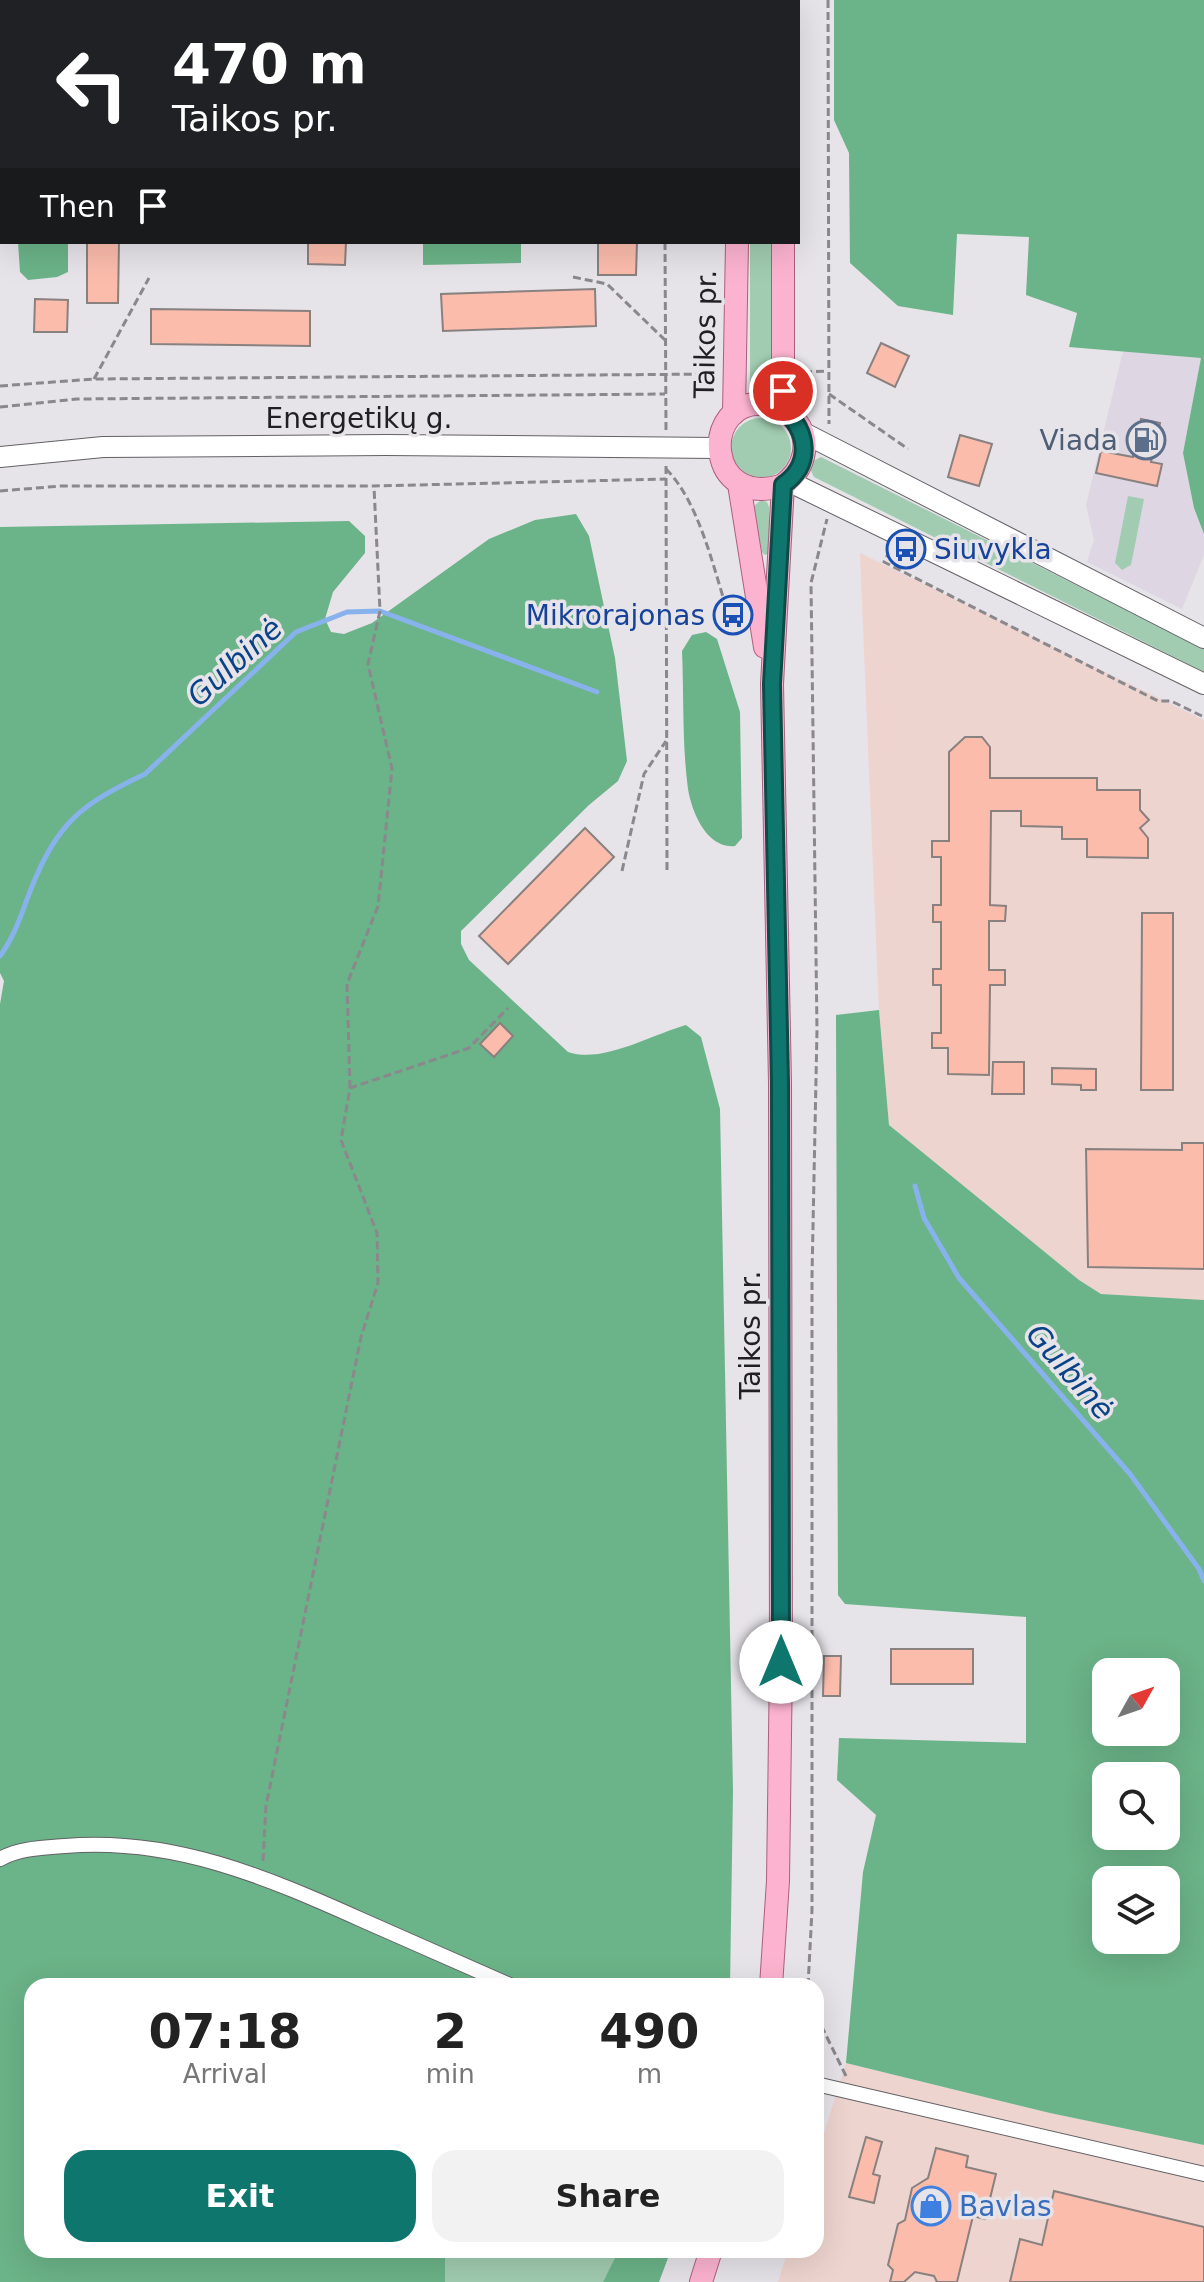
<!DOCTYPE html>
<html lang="en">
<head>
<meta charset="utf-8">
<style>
	body { margin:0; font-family:"DejaVu Sans",sans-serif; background:#f2f2f2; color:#222; height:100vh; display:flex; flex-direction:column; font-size:30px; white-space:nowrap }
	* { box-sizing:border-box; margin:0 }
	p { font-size:26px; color:#767676 }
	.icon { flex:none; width:44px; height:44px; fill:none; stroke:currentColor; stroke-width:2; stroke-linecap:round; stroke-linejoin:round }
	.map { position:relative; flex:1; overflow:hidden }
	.panel { position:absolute; left:24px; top:1978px; width:800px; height:280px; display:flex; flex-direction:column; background:#fff; border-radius:24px; box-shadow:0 8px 32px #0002 }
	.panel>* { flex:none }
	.guide { position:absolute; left:0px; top:0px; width:800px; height:244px; box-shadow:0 8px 32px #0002; background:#202124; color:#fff; overflow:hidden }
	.needle { width:52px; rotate:50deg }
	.controls { position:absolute; left:1092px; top:1658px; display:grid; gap:16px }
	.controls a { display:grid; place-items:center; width:88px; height:88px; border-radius:16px; background:#fff; box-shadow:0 8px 32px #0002; font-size:40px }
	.pin { position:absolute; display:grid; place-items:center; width:68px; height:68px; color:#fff; margin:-34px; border:4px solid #fff; border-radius:50%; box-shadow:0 2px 8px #0007 }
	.me { position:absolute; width:88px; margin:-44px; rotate:0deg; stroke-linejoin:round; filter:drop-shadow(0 0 6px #0008) }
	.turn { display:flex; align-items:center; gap:28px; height:168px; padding:0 40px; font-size:36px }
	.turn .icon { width:104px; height:104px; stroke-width:2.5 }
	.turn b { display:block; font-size:56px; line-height:68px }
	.then { display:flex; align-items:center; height:76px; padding:0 40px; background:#0003; gap:16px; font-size:30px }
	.eta { display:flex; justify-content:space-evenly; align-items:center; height:136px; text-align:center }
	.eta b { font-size:48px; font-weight:600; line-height:56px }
	.button { display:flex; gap:16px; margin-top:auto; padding:16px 40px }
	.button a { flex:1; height:92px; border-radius:24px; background:#0f766e; color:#fff; font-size:32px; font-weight:600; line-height:92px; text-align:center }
	.button a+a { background:#f2f2f2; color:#222 }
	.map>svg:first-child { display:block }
	.built { fill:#ded7e3 }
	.industrial { fill:#eed4cf }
	.green { fill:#a1ccb1 }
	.forest { fill:#6bb388; fill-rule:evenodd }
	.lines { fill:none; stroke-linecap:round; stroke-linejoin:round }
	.stream { stroke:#88b2ec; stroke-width:5 }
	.building { fill:#fbbcac; stroke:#888180; stroke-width:2 }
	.street-casing { stroke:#636165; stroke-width:16 }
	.secondary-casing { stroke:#636165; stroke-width:22 }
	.primary-casing { stroke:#ae5f7d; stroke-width:24 }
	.path { stroke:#8a888c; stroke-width:3; stroke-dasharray:8 4; stroke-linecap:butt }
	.street { stroke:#fff; stroke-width:14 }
	.secondary { stroke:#fff; stroke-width:20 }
	.primary { stroke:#fcb3cf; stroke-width:22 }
	.route-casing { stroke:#0a4d48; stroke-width:20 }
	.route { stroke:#0f766e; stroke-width:14 }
	.labels { text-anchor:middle; stroke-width:7; stroke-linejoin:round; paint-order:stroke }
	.street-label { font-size:28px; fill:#201f21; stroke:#e6e3e9 }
	.service-label { font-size:28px; fill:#4e5e75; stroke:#e6e3e9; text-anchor:end }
	.transit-label { font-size:28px; fill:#164399; stroke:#e6e3e9; text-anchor:start }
	.shop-label { font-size:28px; fill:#366cbe; stroke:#e6e3e9; text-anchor:start }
	.water-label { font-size:30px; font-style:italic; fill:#0a4286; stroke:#e6e3e9 }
</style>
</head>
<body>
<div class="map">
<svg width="1204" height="2282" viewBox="0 0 1204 2282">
	<rect width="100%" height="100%" fill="#e6e3e9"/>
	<!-- built -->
	<path class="built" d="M1123,351l79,7 -19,95 11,55 10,26v21l-22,54 -95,-47 7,-22 -8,-35z"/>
	<!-- industrial -->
	<g class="industrial">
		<path d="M860,553l344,167v580l-103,-6 -22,-14 -190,-155 -10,-115z"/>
		<path d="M846,2063l204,50 154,32v137h-426l10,-32h28v-91z"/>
	</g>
	<!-- green -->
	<g class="green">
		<path d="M750,242h21v144l-1,5 -10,4 -5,-1 -5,-9z"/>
		<circle cx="761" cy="448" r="30"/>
		<path d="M821,457l383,192v23l-390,-195 -5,-10 2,-5z"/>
		<path d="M1128,496l16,3 -13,66 -9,5 -7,-7z"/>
		<path d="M761,500l6,2 2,5 2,46 -6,2 -3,-3 -8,-46z"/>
		<path d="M445,2250h174v2l-16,30h-158z"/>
	</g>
	<!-- forest -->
	<g class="forest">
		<path d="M834,0h370v534l-10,-26 -11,-55 18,-95 -132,-11 8,-34 -51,-18 3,-58 -72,-3 -4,81 -55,-9 -48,-43 -1,-110 -15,-33z"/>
		<path d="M18,242h50v30l-11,5 -29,3 -8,-8z"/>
		<path d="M423,242h98v21l-98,2z"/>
		<path d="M576,514l13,22 26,122 12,103 -9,20 -29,24 -128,126v13l8,16 99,92c34,12 83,-17 118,-27l15,12 19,72 13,682 -3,195h-698v264h413v32h-445v-1278l4,-23 -4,-8v-446l349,-6 16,15v17l-32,39 -8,27 6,13 13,2 28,-11 117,-84 46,-19z"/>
		<path d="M706,632l11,7 23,73 2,126 -7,8c-28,3 -43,-33 -47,-57 -6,-45 -4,-93 -6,-138l10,-16z"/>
		<path d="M879,1010l10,115 190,155 22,14 103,6v845l-154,-32 -204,-50 17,-191 13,-57 -39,-35 2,-42 187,5v-126l-181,-13 -7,-9 -2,-580zM1166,1672v60h-60v-60zM1106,1776h60v60h-60zM1166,1880v60h-60v-60z"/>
		<path d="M619,2250h52l-12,32h-56z"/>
	</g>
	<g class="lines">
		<!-- stream -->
		<g class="stream">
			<path d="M0,956c15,-20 22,-44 31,-67 26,-67 51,-85 114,-115l151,-142 51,-20 33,-1 217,81"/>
			<path d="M915,1186l9,32 35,60 171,196 69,95 5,12"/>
		</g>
	</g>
	<!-- building -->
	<g class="building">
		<path d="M87,242h32l-1,61h-31z"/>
		<path d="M308,242h38l-1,23 -37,-1z"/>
		<path d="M598,242h39l-1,33h-38z"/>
		<path d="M595,289l1,37 -153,5 -2,-37z"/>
		<path d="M35,299l33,1 -1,32h-33z"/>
		<path d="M151,309l159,2v35l-159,-2z"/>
		<path d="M881,343l28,13 -14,31 -28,-14z"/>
		<path d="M1141,419l19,4 -9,39 11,2 -5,22 -61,-13 5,-22 32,6z"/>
		<path d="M960,435l32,9 -13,42 -31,-9z"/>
		<path d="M965,737h17l8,10v31h107v12h43v20l9,10 -9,8 8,10v20l-61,-1v-18h-25v-12l-41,-1v-15h-30l-1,94 16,1 -1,15h-16v49h16v15h-15l-1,90 -41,-1v-26h-16v-15h9v-48h-8v-16h8v-47h-8v-17h8v-48h-9v-16h17v-89z"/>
		<path d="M585,828l29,29 -106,107 -29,-28z"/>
		<path d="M1142,913h31v177h-32z"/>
		<path d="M500,1023l13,13 -19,21 -14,-13z"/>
		<path d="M993,1062h31v32h-32z"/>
		<path d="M1052,1068l44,1v21h-15v-5l-29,-1z"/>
		<path d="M1182,1143h22v126l-116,-2 -2,-118 96,1z"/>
		<rect x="891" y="1649" width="82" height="35"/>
		<path d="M824,1656h17l-1,40h-17z"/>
		<path d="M866,2137l16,5 -9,32 7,2 -6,27 -25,-6z"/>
		<path d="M936,2148l32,8 -2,11 30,7 -11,45 -12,-3 -16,66h-20l-3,-6 -19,-4 -11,10h-14l3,-12 -5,-5 10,-41 7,-4 7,-32 16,-10z"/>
		<path d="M1054,2191l150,36v55h-194l10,-43 22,6z"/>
	</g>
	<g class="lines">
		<!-- street casing -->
		<g class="street-casing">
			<g id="street">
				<path d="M679,0v2"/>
				<path d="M0,1859c20,-11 43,-11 65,-13 108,-9 201,31 297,74 50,22 100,44 150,66"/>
				<path d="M816,2084l388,90"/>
			</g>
		</g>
		<!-- secondary casing -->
		<g class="secondary-casing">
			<g id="secondary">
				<path d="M802,432l402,206"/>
				<path d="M0,457l103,-10 283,-2 332,3"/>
				<path d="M788,481l416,203"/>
			</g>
		</g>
		<!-- primary casing -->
		<g class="primary-casing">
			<g id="primary">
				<path d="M741,2v-2"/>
				<path d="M783,2v-2"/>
				<path d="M783,242v167"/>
				<path d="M734,413l3,-171"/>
				<path d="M739,484l26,163"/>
				<path d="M771,1986l7,-105 3,-219 -1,-579 -8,-399 11,-199c21,-15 29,-43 13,-64 -8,-11 -19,-16 -32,-17 -65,-5 -58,107 19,81"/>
				<path d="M701,2282l10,-32"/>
			</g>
		</g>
		<!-- path -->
		<g class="path">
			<path d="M470,0l3,2"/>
			<path d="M611,0v2"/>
			<path d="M828,0l1,424"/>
			<path d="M71,2l4,-2"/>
			<path d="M0,10h2"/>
			<path d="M665,242l1,188"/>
			<path d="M573,277l34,7 58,56"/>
			<path d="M804,372l24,-1"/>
			<path d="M94,379l55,-101"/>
			<path d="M0,386l94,-7 622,-5"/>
			<path d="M829,394l79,55"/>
			<path d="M0,407l77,-8 588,-5"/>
			<path d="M666,466l1,406"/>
			<path d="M666,469c34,34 48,102 63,147l4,-1"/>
			<path d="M0,491l61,-5h313l292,-7"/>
			<path d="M890,550l-6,12 274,139h13l33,16"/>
			<path d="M622,871l22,-97 22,-33"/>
			<path d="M350,1088l-3,-104 31,-78 14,-137 -24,-105 12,-53 -6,-124"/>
			<path d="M263,1861l3,-55 95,-469 17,-54 -1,-50 -36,-93 9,-52 119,-40 39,-40"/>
			<path d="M808,1986l4,-76v-634l5,-246 -6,-447 16,-64"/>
			<path d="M816,2015l30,61"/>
		</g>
		<!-- street -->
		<use href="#street" class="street"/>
		<!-- secondary -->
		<use href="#secondary" class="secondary"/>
		<!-- primary -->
		<use href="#primary" class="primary"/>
	</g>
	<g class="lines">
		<!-- route casing -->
		<g class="route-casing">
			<path id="route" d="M781,1662l-1,-579 -8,-399 11,-199c30,-21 25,-54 0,-76v-18"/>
		</g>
		<!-- route -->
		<use href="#route" class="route"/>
	</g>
	<!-- icons -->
	<defs>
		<g id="fuel-ring" transform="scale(2)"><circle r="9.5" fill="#e6e3e9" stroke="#5c6f8a" stroke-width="1.5"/><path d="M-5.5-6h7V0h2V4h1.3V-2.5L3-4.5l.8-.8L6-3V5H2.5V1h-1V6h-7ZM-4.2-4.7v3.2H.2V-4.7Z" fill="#5c6f8a"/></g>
		<g id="bus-ring" transform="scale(2)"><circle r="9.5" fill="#e6e3e9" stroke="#1a4fb4" stroke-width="1.5"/><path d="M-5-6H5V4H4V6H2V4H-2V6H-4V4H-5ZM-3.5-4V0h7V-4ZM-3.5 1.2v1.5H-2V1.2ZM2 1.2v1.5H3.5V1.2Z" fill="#1a4fb4"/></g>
		<g id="shop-ring" transform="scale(2)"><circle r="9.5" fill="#e6e3e9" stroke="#3f7fe0" stroke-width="1.5"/><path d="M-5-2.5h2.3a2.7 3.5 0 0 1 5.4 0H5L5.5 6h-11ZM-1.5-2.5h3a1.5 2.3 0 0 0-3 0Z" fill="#3f7fe0"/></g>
	</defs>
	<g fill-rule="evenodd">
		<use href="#fuel-ring" x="1146" y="440"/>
		<use href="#bus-ring" x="906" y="549"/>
		<use href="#bus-ring" x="733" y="615"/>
		<use href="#shop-ring" x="931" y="2206"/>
	</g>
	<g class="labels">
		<!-- street labels -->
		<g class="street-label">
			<text transform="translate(705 334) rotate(-89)" y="10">Taikos pr.</text>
			<text x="359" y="428">Energetikų g.</text>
			<text transform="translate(750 1335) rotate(-90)" y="10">Taikos pr.</text>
		</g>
		<!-- service labels -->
		<g class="service-label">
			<text x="1118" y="450">Viada</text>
		</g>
		<!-- transit labels -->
		<g class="transit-label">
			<text x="934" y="559">Siuvykla</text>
			<text x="705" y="625" text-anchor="end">Mikrorajonas</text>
		</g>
		<!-- shop labels -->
		<g class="shop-label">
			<text x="959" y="2216">Bavlas</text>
		</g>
		<!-- water labels -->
		<g class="water-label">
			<text transform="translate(235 662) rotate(-42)" y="10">Gulbinė</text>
			<text transform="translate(1070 1372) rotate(49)" y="10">Gulbinė</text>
		</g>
	</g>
</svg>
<div class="controls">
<a><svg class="needle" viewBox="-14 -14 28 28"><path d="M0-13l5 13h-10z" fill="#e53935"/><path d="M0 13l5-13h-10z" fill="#767676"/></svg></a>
<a><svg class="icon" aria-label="search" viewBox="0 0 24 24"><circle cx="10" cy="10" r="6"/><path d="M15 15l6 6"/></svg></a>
<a><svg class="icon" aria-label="layers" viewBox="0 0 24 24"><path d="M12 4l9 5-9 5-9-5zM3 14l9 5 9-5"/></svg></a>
</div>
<div class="pin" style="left:783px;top:391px;background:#d93025"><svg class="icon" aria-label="arrive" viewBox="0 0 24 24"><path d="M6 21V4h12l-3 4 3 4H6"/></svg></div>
<svg class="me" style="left:781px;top:1662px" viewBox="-20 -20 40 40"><circle r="19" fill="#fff"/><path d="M0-13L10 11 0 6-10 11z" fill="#0f766e"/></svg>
<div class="guide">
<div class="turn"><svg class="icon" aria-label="left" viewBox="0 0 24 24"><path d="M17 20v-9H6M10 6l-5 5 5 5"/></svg><div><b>470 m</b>Taikos pr.</div></div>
<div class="then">Then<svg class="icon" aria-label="arrive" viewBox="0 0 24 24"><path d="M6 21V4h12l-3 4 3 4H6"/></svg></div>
</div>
<section class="panel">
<div class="eta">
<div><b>07:18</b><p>Arrival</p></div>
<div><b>2</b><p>min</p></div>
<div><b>490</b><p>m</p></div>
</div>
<div class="button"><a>Exit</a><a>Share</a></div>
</section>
</div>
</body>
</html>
